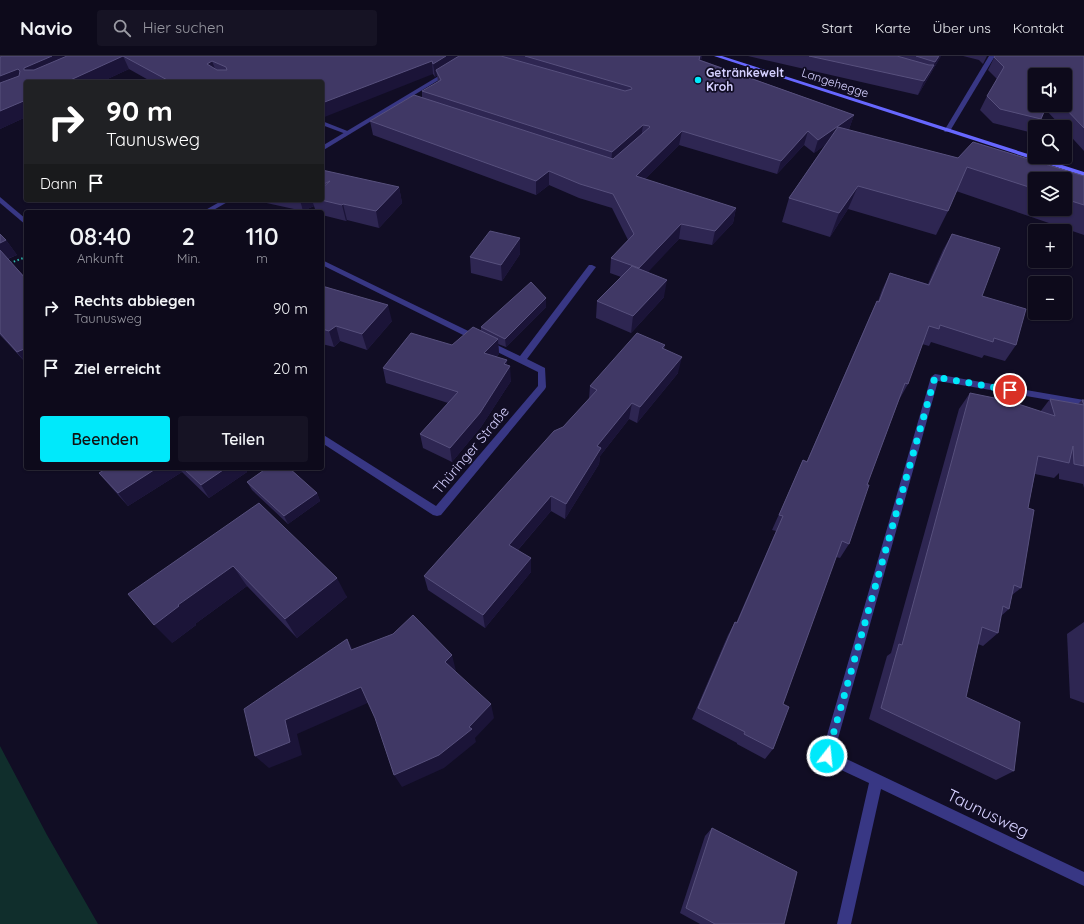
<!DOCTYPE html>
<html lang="de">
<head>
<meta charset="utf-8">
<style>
	body { margin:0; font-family:Quicksand,sans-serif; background:#161324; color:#f1f3f6; height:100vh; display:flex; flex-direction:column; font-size:15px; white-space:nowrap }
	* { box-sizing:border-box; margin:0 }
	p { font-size:13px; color:#9a9aa3 }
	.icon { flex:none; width:22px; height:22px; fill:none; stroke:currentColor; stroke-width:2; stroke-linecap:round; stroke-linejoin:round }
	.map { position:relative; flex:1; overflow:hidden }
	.drawer { position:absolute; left:24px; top:154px; width:300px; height:260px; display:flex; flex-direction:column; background:#0d0a1b; border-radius:4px; box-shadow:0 1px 3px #0004,0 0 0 1px #2d2b3a }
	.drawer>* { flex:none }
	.guide { position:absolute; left:24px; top:24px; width:300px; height:122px; border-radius:4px; box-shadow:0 1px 3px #0004,0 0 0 1px #2d2b3a; background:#202124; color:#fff; overflow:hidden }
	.controls { position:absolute; left:1028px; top:12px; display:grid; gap:8px }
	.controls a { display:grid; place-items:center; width:44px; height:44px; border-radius:4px; background:#0d0a1b; box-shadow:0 1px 3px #0004,0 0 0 1px #2d2b3a; font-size:20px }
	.pin { position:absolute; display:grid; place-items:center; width:34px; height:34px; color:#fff; margin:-17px; border:2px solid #fff; border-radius:50%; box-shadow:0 1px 4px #0007 }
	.me { position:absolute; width:44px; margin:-22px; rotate:16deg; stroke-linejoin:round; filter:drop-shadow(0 0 3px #0008) }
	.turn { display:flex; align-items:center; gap:14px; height:84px; padding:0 16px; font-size:18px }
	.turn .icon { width:52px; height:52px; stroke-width:2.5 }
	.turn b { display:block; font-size:28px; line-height:34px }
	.then { display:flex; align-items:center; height:38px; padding:0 16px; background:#0003; gap:8px; font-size:15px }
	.eta { display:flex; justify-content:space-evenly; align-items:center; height:68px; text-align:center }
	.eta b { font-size:24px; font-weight:600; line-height:28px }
	.cta { display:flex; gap:8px; margin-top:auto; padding:8px 16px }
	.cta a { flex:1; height:46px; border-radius:4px; background:#00e9fb; color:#111; font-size:16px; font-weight:600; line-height:46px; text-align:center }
	.cta a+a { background:#161324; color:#f1f3f6 }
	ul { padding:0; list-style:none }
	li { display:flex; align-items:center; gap:12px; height:60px; padding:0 16px }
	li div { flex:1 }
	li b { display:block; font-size:15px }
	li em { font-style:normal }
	header { display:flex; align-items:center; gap:24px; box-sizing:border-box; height:56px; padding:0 20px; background:#0d0a1b; border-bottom:1px solid #2d2b3a }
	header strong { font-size:19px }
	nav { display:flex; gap:22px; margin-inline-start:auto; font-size:14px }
	.search { width:280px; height:36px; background:#161324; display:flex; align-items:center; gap:10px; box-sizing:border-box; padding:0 14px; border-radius:4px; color:#9a9aa3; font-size:15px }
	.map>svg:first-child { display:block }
	.green { fill:#102e2c }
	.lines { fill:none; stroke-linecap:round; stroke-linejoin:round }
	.path { stroke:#2bb8ac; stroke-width:2; stroke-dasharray:1.5 2.5; stroke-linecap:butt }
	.lane { fill:#383784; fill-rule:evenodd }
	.street { fill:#383784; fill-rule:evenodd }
	.secondary { fill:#6767ff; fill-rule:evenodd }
	.wall { fill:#2e2652; fill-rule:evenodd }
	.shaded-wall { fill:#1b1438 }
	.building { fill:#403865; stroke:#57507d; fill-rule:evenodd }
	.route { stroke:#00e9fb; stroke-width:7; stroke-dasharray:0 12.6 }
	.poi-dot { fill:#00e9fb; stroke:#110d24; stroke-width:1.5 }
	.labels { text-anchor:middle; stroke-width:3.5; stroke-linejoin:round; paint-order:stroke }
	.far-poi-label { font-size:12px; font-weight:bold; fill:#d5d0ff; stroke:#110d24; text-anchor:start }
	.far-street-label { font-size:12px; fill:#d5d0ff; stroke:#110d24 }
	.street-label { font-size:14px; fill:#d5d0ff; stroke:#110d24 }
	.near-street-label { font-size:17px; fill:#d5d0ff; stroke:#110d24 }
</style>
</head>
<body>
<header>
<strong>Navio</strong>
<div class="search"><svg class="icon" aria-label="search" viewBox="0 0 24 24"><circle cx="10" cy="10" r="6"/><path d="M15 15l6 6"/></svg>Hier suchen</div>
<nav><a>Start</a><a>Karte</a><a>Über uns</a><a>Kontakt</a></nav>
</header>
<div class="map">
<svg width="1084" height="868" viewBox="0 0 1084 868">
	<rect width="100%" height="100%" fill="#110d24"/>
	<!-- green -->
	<path class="green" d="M0,690l47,89 51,89h-98z"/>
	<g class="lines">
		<!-- path -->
		<path class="path" d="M10,207l16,-6"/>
		<!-- lane -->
		<path class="lane" d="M322,65l28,11 1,1 -5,1 -24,-9z"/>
		<!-- street -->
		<g class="street">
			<path d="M989,0h6l-45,75 -5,1 -1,-1z"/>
			<path d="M447,15l5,1 -130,79v-5z"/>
			<path d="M0,141l26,22v6l-26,-22z"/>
			<path d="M223,144h8l-21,12h-8z"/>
			<path d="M322,204l198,96 69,-91h3l4,2 -69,92 18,9 1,19 -1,2 -104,126 -4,1 -4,-1 -111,-72v-9l114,72 102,-120v-14l-216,-107z"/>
			<path d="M935,318l149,26v6l-146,-25 -104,372 250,119v14l-203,-97 -30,135h-14l32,-141 -47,-22 -1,-5 110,-379z"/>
		</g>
		<!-- secondary -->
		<path class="secondary" d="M714,0h8l362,116v4z"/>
	</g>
	<!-- wall -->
	<g class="wall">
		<path d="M2,0h700l-1,4 153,55 -5,14 -1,1 110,28 126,18v59l-128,-44 -8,20 -12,24 -88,-26 -18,28 -48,-15 7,-24 36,-53 -11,8 -10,-8 -27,29 -98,-29 -34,34 91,29 -3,15 -21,22 -33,-6 -32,33 17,25 -33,36 -35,-15 1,-17 24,-24 -11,-4 1,-15 17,-18 -16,-32 -33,-10 -30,-13 -13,10 -163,-60 -3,-14 52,-23v-7l16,-9 -1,-7 -2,2 -2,-3 -111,8h-170l-23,-13 -28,13h-75v35l-26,12zM1035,123h30v30h-30z"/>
		<path d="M748,0h193l-23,39z"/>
		<path d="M963,0h24l-4,8 -4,-4z"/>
		<path d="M995,0h89v95l-19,-21v-3h-3l-17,-18 -9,18h-1v3l-2,3 -40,-10 -13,-13 7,-14 10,-17 -9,-9zM1065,19v30h-30z"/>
		<path d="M399,131l3,16 -23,25 -32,-8 -1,1 -24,-6v-3h-6l-2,-6 -11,5 -41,-9 -1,-2h61z"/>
		<path d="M0,178l6,6 11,15 -9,4 18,20v84l-26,-28z"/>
		<path d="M952,178l30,62 34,49 -11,16 -21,-6 -2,3 -51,-16 -2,4 -7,-2 -14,40 -9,16 -32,85 -18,59 -9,14 -4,-1 -53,147 -10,45 -8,10 -28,-15v-1l-45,-24 36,-84 7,-13 1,1 40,-92 -4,-1 24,-54 7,-16 4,1 62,-143 8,-17h1l4,-11 8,-17 38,11 15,-34z"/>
		<path d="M520,198l-18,27 -31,-8 -1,-16z"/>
		<path d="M322,230l70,35 -25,29 -27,-9 -6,6 -12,-3z"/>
		<path d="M546,242v9l-40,40 -8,-3 1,10 -3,3 11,3v5l4,16 -30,46 -29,35 -29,-14 -3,-14 28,-31 -62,-20 -3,-15 69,-23 29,-14v-4z"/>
		<path d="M665,289l-1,4 14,24 -41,50 -8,-4 -29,37 -1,8 -34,55 -14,-8 -33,39 13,22 -46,56 -57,-38 -4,-14 165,-177 1,-13z"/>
		<path d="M970,337l70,19 10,-13 28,5 4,-4h2v88l-1,-4 -24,-5v-6l-5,5 -19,-4 -7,34 -7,80 -9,7 -3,14 -8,7 -3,17 -15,13 -5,-2 -12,53 48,74 -18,9 -127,-61 18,-63 4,-3 68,-244z"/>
		<path d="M107,412h138l2,4 -38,26 -27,-26 -54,34 -18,-20 -11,-13z"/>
		<path d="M247,426l70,11 3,8 -32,23 -36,-34z"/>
		<path d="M259,447l88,94 -50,41 -50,-52 -52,38 1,1 -24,18z"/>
		<path d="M1084,566v81l-14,-5 -3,-64z"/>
		<path d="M712,772l72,96h-84l-20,-11 25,-77z"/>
	</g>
	<!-- shaded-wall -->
	<g class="shaded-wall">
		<path d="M52,0h37l-58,26 -7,-12v-2z"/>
		<path d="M123,0l6,13 -28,13h-35z"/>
		<path d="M446,0h21l-31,14 1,5 -2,2 -2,-13z"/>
		<path d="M700,0h2l-5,17 2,-13z"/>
		<path d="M939,0h2l-11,19 5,-13z"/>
		<path d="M212,5l5,13 -10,-10z"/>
		<path d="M432,5l1,13 -111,44v-15z"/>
		<path d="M934,9l-6,13 -10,17 6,-14z"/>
		<path d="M18,13l7,14 -25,10v-17z"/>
		<path d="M26,44v17l-26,12v-18z"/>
		<path d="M854,59l-5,14 -35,24 4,-13z"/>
		<path d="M643,69l-2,14 -30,27 1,-14z"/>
		<path d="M682,75l-3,14 -45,45 2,-14z"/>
		<path d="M808,75l-4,14 -27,29 4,-13z"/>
		<path d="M549,115v14l-13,10v-14z"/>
		<path d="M330,125l-8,19v-15z"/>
		<path d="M858,130l-10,23 -18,28 9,-24z"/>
		<path d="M399,131l3,16 -23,25 -3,-17z"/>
		<path d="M300,144h12l2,6 -11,5z"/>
		<path d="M343,148l4,16 -1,1 -4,-16z"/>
		<path d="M736,152l-3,15 -21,22 3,-14z"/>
		<path d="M681,168l-2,15 -41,44 1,-15z"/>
		<path d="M520,182v16l-18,27 -1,-16z"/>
		<path d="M6,184l11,15 -11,4 -6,-8v-8z"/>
		<path d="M667,224l-3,17 -33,36 2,-17z"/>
		<path d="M546,242v9l-40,40 -1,-8z"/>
		<path d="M388,249l4,16 -25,29 -5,-16z"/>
		<path d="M336,270l4,15 -6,6 -5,-16z"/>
		<path d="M498,283l1,15 -14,14 -1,-15z"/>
		<path d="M24,293l2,3v11l-9,-11z"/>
		<path d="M682,301l-4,16 -41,50 3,-16z"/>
		<path d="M507,304v10l3,-4 1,15 -30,46 -29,35 -2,-14z"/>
		<path d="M632,347l-3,16 -29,37 -1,8 -34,55 1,-15 31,-58z"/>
		<path d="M157,412h22l3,4 -54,34 -10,-13z"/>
		<path d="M226,412h19l2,4 -38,26 -8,-13z"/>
		<path d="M317,437l3,8 -32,23 -4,-8z"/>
		<path d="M551,440v15l-41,48 -1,-14z"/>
		<path d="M531,502v14l-46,56 -2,-13z"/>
		<path d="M233,510l14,20 -52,38 1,1 -24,18 -18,-18 24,-20z"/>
		<path d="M337,522l10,19 -50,41 -12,-19z"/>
		<path d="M347,583l9,16 -5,-5z"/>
		<path d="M452,599l4,16 -7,7 -4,-16z"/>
		<path d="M361,631l9,15 -73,32 5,21 -33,13 -14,-12 30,-36z"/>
		<path d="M491,648l3,14 -19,20 1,4 -32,26 -42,19 -8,-12 75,-48z"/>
	</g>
	<!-- building -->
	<g class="building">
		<path d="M2,0h50l-28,12v2h10l33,-14h379l-13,8 -1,-3 -110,42v-21h-151l-48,-26 -57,26h-40v18l-26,11v-28l19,-7 1,-5 -2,-2 -18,7v-19zM212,5l14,6 1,3h-10l-10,-6z"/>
		<path d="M459,0h42l124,35 7,-2 -1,-2 -106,-31h175l-1,4 155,55 -36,25 -10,-9 -27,30 -99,-30 -46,45 100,32 -21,23 -34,-7 -42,44 -28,-10 23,-24 -21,-40 -33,-10 -31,-13 -13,10 -166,-60 44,-26 199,64 37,-32 -1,-1 -6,-1 -31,27 -190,-61 19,-11 -5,-10z"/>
		<path d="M809,0h88l32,9h5l-10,16z"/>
		<path d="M916,0h23l-4,6z"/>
		<path d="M995,0h89v72l-22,-23h3v-30h-30v30h12l-6,14 -41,-10 -13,-13 17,-29 -10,-10z"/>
		<path d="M838,71l120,31 15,-16 111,34v29l-19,-6v-20h-30v10l-68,-22 -19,44 -90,-25 -19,27 -50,-15z"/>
		<path d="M322,114l77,17 -23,24 -33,-7 -1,1 -21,-5h1v-12l8,-7 -8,4z"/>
		<path d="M490,175l30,7 -19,27 -31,-8z"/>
		<path d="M0,178l6,6 -6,3z"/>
		<path d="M952,178l48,14 -18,48 44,13 -10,36 -22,-7 -1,4 -53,-17 -1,4 -10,-3 -21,58 -3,-1 -38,102h2l-20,59 -7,-3 -59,163 6,3 -16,42 -29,-15 1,-2 -47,-24 37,-86 2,1 46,-107 -4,-1 24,-55 4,2 70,-161 2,1 11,-29 39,12z"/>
		<path d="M0,194l26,29v72l-2,-2 -7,3 -17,-19z"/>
		<path d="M632,210l35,14 -34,36 -36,-15z"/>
		<path d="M531,226l15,16 -41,41 -24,-12z"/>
		<path d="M322,230l66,19 -26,29 -26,-8 -7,5 -7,-2z"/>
		<path d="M473,271l25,12 -14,14 23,7 -3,4 6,2 -30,47 -30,35 -30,-14 38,-42 -75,-24 28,-35 41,12z"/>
		<path d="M637,277l28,12 -3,3 20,9 -42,50 -8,-4 -35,43 4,2 -35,56 -15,-8 -42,49 22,13 -48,57 -59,-39 130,-145 9,-4 34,-37 -7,-4z"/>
		<path d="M970,337l39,8 46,15 -5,-17 34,6 -2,-5h2v66l-10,-2 -1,-18 -4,17 -31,-7 -10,52 6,2 -13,78 -7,-3 -5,24 -6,-3 -5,27 -16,-6 -16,70 54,25 -6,49 -133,-63 18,-64 3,1z"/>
		<path d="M107,412h50l-39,25 -19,-20z"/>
		<path d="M183,412h43l-25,17z"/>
		<path d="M267,412h22l28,25 -33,23 -37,-34z"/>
		<path d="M259,447l78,75 -52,41 -52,-53 -55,39 1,1 -25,19 -26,-31z"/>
		<path d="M413,559l39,40 -7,7 46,42 -22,23 3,2 -33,26 -45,20 -19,-57 -14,-31 -76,33 5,22 -35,14 -11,-47 103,-70 4,11 42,-16z"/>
		<path d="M712,772l85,44 -13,52h-69l-29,-16z"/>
	</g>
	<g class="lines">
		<!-- route -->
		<path class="route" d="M827,700l108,-379 75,13"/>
	</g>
	<!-- markers -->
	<circle class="poi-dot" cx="698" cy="24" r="4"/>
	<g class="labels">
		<!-- far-poi labels -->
		<g class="far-poi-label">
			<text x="706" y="21">Getränkewelt<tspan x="706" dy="14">Kroh</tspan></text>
		</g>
		<!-- far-street labels -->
		<g class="far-street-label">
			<text transform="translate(835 27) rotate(18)" y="4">Langehegge</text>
		</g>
		<!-- street labels -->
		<g class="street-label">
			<text transform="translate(471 394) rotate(-50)" y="5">Thüringer Straße</text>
		</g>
		<!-- near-street labels -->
		<g class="near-street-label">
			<text transform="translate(988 757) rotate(26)" y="6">Taunusweg</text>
		</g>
	</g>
</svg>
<div class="controls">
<a><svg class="icon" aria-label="sound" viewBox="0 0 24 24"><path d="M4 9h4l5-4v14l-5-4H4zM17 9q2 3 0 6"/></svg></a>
<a><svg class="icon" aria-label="search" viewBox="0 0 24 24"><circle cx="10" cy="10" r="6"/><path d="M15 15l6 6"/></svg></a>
<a><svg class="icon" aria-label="layers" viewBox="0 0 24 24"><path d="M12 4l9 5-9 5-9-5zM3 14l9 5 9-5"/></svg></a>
<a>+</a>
<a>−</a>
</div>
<div class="pin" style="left:1010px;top:334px;background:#d93025"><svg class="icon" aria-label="arrive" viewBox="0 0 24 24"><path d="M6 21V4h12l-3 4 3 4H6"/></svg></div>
<svg class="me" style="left:827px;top:700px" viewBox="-20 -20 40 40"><circle r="17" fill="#00e9fb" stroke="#fff" stroke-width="3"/><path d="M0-11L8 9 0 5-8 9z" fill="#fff"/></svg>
<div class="guide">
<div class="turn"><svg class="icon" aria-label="right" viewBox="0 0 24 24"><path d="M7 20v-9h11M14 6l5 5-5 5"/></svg><div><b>90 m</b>Taunusweg</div></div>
<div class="then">Dann<svg class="icon" aria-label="arrive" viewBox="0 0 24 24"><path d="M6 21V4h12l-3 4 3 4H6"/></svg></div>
</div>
<section class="drawer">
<div class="eta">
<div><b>08:40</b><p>Ankunft</p></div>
<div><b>2</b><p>Min.</p></div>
<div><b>110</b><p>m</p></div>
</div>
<ul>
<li><svg class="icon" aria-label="right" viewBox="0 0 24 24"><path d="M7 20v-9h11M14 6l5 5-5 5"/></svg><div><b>Rechts abbiegen</b><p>Taunusweg</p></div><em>90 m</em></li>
<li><svg class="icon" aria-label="arrive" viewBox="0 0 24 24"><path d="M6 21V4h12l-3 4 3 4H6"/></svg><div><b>Ziel erreicht</b></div><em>20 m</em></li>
</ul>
<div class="cta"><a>Beenden</a><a>Teilen</a></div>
</section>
</div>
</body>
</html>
